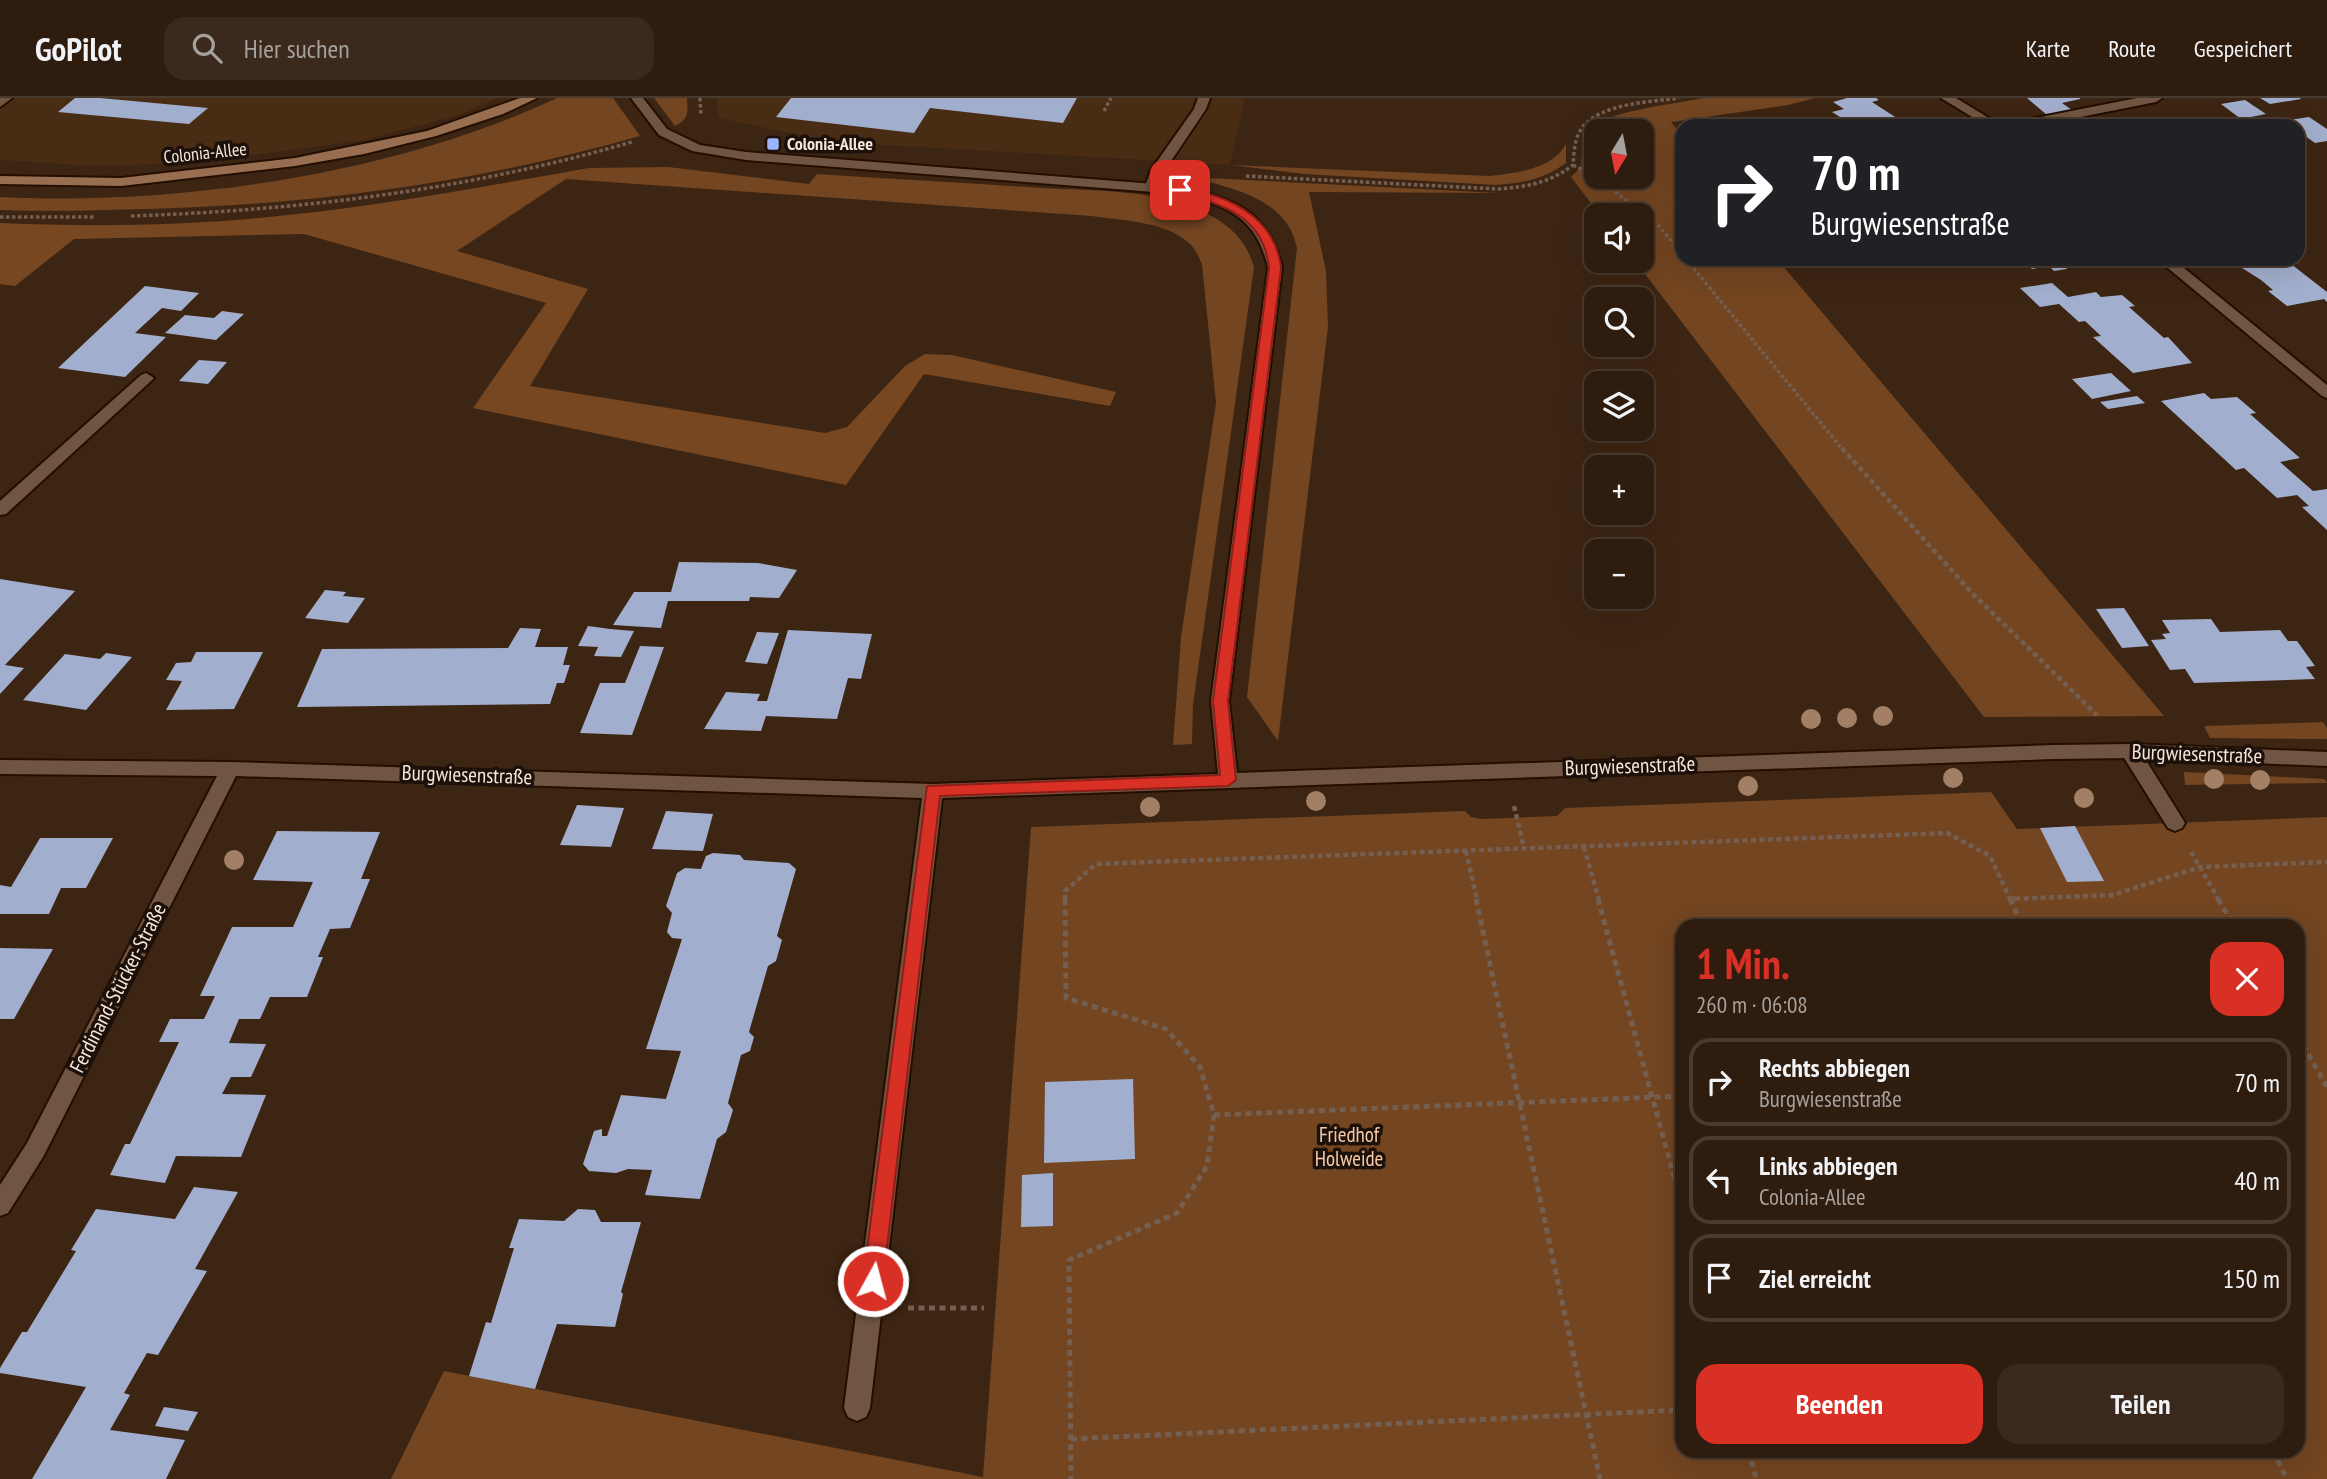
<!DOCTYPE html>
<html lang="de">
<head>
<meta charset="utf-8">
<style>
	body { margin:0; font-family:"PT Sans Narrow",sans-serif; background:#3a291c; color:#f1f3f6; height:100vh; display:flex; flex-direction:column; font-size:26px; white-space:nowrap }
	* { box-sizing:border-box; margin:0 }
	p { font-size:23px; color:#a7a19e }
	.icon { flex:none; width:38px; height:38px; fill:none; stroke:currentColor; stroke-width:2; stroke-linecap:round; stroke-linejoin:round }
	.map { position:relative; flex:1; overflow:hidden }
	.side { position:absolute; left:1675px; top:821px; width:630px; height:539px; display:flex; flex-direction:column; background:#2e1c0e; border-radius:21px; box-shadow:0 7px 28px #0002,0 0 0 2px #493a2e }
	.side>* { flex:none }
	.hud { position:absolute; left:1675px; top:21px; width:630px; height:147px; border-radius:21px; box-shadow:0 7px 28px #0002,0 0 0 2px #493a2e; background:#202124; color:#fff; overflow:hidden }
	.needle { width:46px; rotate:190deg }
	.fabs { position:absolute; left:1584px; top:21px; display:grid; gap:14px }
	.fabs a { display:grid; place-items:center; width:70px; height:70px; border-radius:14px; background:#2e1c0e; box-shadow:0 7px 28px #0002,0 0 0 2px #493a2e; font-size:35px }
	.pin { position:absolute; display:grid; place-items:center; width:60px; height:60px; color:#fff; margin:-30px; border-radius:14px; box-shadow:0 4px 10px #0006 }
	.me { position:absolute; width:77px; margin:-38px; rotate:7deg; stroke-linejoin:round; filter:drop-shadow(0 0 5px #0008) }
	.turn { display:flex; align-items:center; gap:24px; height:147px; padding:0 21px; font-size:32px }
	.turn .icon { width:91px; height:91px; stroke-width:2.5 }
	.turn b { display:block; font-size:49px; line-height:60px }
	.round { display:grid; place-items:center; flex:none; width:74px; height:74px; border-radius:21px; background:#3a291c }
	.headline { display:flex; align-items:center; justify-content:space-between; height:119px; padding:0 21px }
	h1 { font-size:42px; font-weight:600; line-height:52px; color:#d93025 }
	.primary-button { display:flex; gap:14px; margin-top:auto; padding:14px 21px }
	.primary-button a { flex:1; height:80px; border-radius:21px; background:#d93025; color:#fff; font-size:28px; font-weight:600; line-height:80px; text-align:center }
	.primary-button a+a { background:#3a291c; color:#f1f3f6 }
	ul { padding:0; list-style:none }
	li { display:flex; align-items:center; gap:21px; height:88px; margin:0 14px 10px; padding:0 7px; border:4px solid #493a2e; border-radius:21px }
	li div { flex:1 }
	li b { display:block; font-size:26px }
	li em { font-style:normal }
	header { display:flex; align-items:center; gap:42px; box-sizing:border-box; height:98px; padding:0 35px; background:#2e1c0e; border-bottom:2px solid #493a2e }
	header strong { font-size:33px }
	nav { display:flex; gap:38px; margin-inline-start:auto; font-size:24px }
	.search { width:490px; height:63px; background:#3a291c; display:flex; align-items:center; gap:18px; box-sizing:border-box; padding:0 24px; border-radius:21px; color:#a7a19e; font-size:26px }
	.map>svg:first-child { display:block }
	.built { fill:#492c14 }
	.green { fill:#734521; fill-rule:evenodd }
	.forest { fill:#774721 }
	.building { fill:#a2aecd }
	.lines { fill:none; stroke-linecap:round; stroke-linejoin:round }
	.service-casing { stroke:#230e00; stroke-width:4 }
	.minor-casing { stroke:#230e00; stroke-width:4 }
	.tertiary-casing { stroke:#230e00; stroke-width:4 }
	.secondary-casing { stroke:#230e00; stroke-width:4 }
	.path-far2 { stroke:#755f50; stroke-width:3.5; stroke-dasharray:3.5 2.5; stroke-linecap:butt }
	.path-far1 { stroke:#755f50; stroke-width:4.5; stroke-dasharray:5 3.5; stroke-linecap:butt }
	.path { stroke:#755f50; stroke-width:5; stroke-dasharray:6 4.5; stroke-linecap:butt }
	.service { fill:#705642; fill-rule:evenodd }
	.minor { fill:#705642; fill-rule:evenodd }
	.tertiary { fill:#705642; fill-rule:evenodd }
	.secondary { fill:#976f50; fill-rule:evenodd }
	.tree { fill:#a37f65 }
	.route { fill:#d93025; stroke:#8d1f18; stroke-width:2 }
	.poi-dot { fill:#9ab5fd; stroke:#1c110a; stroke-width:2.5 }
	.labels { text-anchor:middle; stroke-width:7; stroke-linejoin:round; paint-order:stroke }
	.far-poi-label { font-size:18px; font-weight:bold; fill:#f6e6db; stroke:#1c110a; text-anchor:start }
	.far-street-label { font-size:18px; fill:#f6e6db; stroke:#1c110a }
	.street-label { font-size:21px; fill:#f6e6db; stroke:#1c110a }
	.park-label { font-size:21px; fill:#f7c9a8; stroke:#1c110a }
</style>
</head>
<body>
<header>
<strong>GoPilot</strong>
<div class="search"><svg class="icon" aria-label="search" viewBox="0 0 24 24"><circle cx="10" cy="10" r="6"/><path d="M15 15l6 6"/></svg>Hier suchen</div>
<nav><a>Karte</a><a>Route</a><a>Gespeichert</a></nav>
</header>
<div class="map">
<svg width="2327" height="1381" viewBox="0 0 2327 1381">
	<rect width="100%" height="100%" fill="#3d2513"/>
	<!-- built -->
	<g class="built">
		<path d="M0,0h498l-36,16 -97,26 -170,23 -101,3 -94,-6z"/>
		<path d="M717,0h528l-15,67 -395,-23 -117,-24z"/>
	</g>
	<!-- green -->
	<g class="green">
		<path d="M557,0h56l27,38c-166,47 -319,68 -491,73 -50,1 -100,3 -149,1v-13c180,9 394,-23 557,-99z"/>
		<path d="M654,0h33c1,15 2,21 -12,28z"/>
		<path d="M1704,0h111l-27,7 -117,17 11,14v123h95l387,457 -180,1 -349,-456h7v-46h-42l-29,-38 10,-10c1,-14 2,-31 13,-41 17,-15 85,-23 110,-28zM1596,33h46v46h-46z"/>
		<path d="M1566,46v19c-22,16 -43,20 -70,22l-192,-11 -74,-9 260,11c26,-3 63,-7 76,-32z"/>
		<path d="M668,69l141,17 8,-10c75,5 150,9 225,14 52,3 111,1 159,23 26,11 45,28 53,56l-61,438 -1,39 -19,1 8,-108 35,-234 -14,-139c-3,-6 -6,-14 -11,-19 -24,-24 -68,-24 -99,-29l-526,-37 23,-11z"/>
		<path d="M1187,79l312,16 -190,-1 17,79 2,56 -50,414 -31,-44 50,-449c-2,-7 -4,-15 -8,-21 -20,-33 -68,-42 -102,-50z"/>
		<path d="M2323,624l4,6v11l-117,-1 -6,-12z"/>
		<path d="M2184,674l141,7 2,4 -142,2z"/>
		<path d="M1991,694l26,37 310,-12v662h-1936l53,-108 539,106 48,-650 434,-16 6,6 10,2 76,-3 8,-8zM1682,828h616v525h-616z"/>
	</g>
	<!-- forest -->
	<path class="forest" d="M589,70l-23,11 -109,72 131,38 -58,97 295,47 22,-6 58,-61 20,-12 27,1 164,37 -6,14 -186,-32 -78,111 -373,-77 73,-105 -242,-69 -230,5 -59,47 -15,-2v-61c91,4 187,3 278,-7 104,-10 208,-30 311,-48z"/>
	<!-- building -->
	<g class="building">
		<path d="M75,0h25l108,10 -19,16 -131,-12z"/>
		<path d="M791,0h286l-14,25 -133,-15 -16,25 -138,-16z"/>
		<path d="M1847,0h29l3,2 -7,2 37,24h-80l-6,-4 1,-3 16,-2 -8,-5 12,-3 -11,-7z"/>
		<path d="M2027,0h53v1l-18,4 10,7 -25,5z"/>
		<path d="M2260,0h40l1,1 -31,5z"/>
		<path d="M2245,2l21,14 -25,5 -20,-15z"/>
		<path d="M2309,19l18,12v12l-12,2 -17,-12v-5h-8l-7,-5z"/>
		<path d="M2120,21l9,7h-69l30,-6 4,3z"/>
		<path d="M2020,161h52l3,3 -12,2 4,5 -13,2 -5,-5 -17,3z"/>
		<path d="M2228,161h66l5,4 -8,1 36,28v10l-3,-3 -37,7 -19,-15 5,-1 -12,-10z"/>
		<path d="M2052,185l16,14 28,-5 5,5 21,-2 13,11 -6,1 35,31 4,-1 24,26 -59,10 -40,-36 8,-1 -16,-15 -6,1 -20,-18 -19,3 -20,-19z"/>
		<path d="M145,188l54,7 -18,18 -19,-3 -27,25 31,4 -41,40 -67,-9z"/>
		<path d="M222,213l22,3 -28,26 -51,-7 20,-18 29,3z"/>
		<path d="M199,262l28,2 -19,22 -29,-3z"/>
		<path d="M2111,275l20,18 -39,8 -20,-20z"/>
		<path d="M2204,295l7,6 26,-2 19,16 -6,1 50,44 -20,4 33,29 14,-2v41l-25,-23 7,-1 -12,-11 -20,3 -33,-30 -8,2 -75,-69z"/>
		<path d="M2137,298l8,7 -37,6 -8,-7z"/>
		<path d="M679,464l79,1 39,7 -18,28 -29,-1 -1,4h-81l-7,27 -48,-3 21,-33h37z"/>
		<path d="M0,481l75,12 -70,74 19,3 -24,26z"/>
		<path d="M325,492l21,2 -3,4 22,2 -17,25 -43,-5z"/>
		<path d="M2124,510l25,38 -27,2 -26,-39z"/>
		<path d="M2211,521l9,13 60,-2 8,11h9l18,25 -9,1 9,12 -121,4 -9,-14 -15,1 -19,-30 15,-1 -4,-5 8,-1 -8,-13z"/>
		<path d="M588,528l22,3 24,2 -13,26 -27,-1 4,-9 -20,-1z"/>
		<path d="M520,530l21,1 -6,18h33l-5,18h7l-6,18h-7l-7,21 -253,3 25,-58 186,-1z"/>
		<path d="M788,532l84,4 -11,45 -13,-1 -11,41 -71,-3 -5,15 -57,-2 22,-37 34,2 -3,7h10z"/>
		<path d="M757,534l22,1 -12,31 -22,-2z"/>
		<path d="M640,548l24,1 -32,88 -52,-2 20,-50h25z"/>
		<path d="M196,554h67l-29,57 -68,1 16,-29 -16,-1 10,-17 15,-1z"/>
		<path d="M106,555l26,4 -46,53 -63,-10 42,-46 35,5z"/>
		<path d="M577,707l47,3 -13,39 -51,-2z"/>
		<path d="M666,713l47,3 -10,37 -51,-2z"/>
		<path d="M2075,728l29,55 -37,1 -27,-54z"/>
		<path d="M277,733l103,1 -19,47h9l-20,49 -20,1 -12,28h5l-16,40h-37l-10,22h-21l-10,24 37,1 -15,33h-20l-9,17 44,1 -25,62 -65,-1 -11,27 -55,-8 15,-31h5l49,-102h-20l11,-23h34l11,-23h-15l32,-69h61l20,-45 -60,-2z"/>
		<path d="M40,740h73l-27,50h-25l-12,26h-49v-29l11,2z"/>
		<path d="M713,755l27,2 4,5 45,3 7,6 -19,67 5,4 -6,21 -8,5 -19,66 5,5 -4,14 -9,4 -13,48 5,7 -7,22 -9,7 -17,60 -55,-4 7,-25 -24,-1 -12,4 -27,-2 -6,-7 11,-33 8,-2v7h5l14,-41 45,4 15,-48 -35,-2 36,-110 -10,-1 -5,-6 5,-19 -6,-7 11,-33 8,-5 16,1 5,-13z"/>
		<path d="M0,850l53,1 -39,70h-14z"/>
		<path d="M1133,981l2,80 -91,4 1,-81z"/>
		<path d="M1053,1075v53l-32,1 1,-52z"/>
		<path d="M194,1089l44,5 -43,77 12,2 -49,84 -11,-2 -23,40 6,2 -20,35 75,10 -19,39h-134l54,-92 -86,-14v-5l22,-36h5l49,-81 -5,-1 25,-41 79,10z"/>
		<path d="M578,1111l17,1 6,12h40l-20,70 2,2 -8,33 -58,-3 -22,65 -66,-13 17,-54 5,1 23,-75h-5l10,-29 45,2z"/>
		<path d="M164,1309l34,5 -10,19 -33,-5z"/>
	</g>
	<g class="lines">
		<!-- service casing -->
		<g class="service-casing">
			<g id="service">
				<path d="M0,0h12l-12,9z"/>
				<path d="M1198,0h12l-4,11 -41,61 -8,19h-10l-2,-3 6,-16 43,-61z"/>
				<path d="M2137,0h25l-6,4 -121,24h-25l6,-4z"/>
				<path d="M2130,646l7,2 45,72 3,5 -3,5 -7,3 -7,-3 -45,-72 -2,-5 2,-5z"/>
			</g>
		</g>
		<!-- minor casing -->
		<g class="minor-casing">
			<g id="minor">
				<path d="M631,0h12l24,31 33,16 46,7 434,34c53,13 89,24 102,82l-53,433 8,72 817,-28 76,-1 197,8v14l-197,-8 -76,1 -1112,39 -72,610 -4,9 -9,4 -9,-4 -4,-9 78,-610 -686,-22 -193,381 -35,56 -8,3v-31l27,-42 190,-367 -217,-2v-14l230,2 703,22 285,-10 -7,-73 57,-433c-11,-51 -41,-62 -88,-74l-434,-34 -54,-9 -33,-16z"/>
				<path d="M146,275l8,5 -3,3 -145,133 -6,1v-14l141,-126z"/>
			</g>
		</g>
		<!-- tertiary casing -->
		<g class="tertiary-casing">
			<g id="tertiary">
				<path d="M1941,0h15l46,28h-15z"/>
				<path d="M2157,161h16l154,126v13l-5,-2z"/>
			</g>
		</g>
		<!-- secondary casing -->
		<g class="secondary-casing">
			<path id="secondary" d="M520,0h17l-34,16 -67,22 -72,18 -69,12 -174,20 -121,-2v-8l121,2 174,-20 132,-27z"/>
		</g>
		<!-- path-far2 -->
		<g class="path-far2">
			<path d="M700,0l1,18"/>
			<path d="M1104,13l7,-13"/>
			<path d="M1573,67l23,12"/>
			<path d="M1246,78l252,13c28,-2 52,-6 75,-24 1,-12 1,-26 9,-37 19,-25 68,-26 97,-30"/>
			<path d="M1596,79l62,48 24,29"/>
			<path d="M131,118c173,-6 335,-26 501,-74"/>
			<path d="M0,119h94"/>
			<path d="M1686,161l157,191"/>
		</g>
		<!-- path-far1 -->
		<g class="path-far1">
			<path d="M1842,350l130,145 125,122"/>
			<path d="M1514,708l10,42"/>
			<path d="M1584,749l15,53"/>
			<path d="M1466,753l11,49"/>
			<path d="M2191,754l28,48"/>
			<path d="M1065,802v-9l31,-27 851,-31 43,23 20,43 103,-4 87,-28 127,-5"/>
		</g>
		<!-- path -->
		<g class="path">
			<path d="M1065,801l1,99 100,31 34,38 14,48 -7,51 -30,47 -108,47 2,219"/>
			<path d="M1476,801l124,580"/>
			<path d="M1598,801l84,307"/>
			<path d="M2010,801l13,27"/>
			<path d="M2010,801h9"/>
			<path d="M2218,801l16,27"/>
			<path d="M2298,938l29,51"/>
			<path d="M1214,1017l468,-19"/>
			<path d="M908,1210h76"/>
			<path d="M1071,1341l611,-29"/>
			<path d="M1749,1353l7,28"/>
			<path d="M2273,1353l14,28"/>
		</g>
		<!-- service -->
		<use href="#service" class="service"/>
		<!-- minor -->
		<use href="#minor" class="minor"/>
		<!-- tertiary -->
		<use href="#tertiary" class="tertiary"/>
		<!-- secondary -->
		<use href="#secondary" class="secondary"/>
	</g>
	<!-- trees -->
	<g class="tree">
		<circle cx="1883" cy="618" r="10"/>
		<circle cx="1847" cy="620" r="10"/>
		<circle cx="1811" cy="621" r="10"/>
		<circle cx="1953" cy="680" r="10"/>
		<circle cx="2214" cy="681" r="10"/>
		<circle cx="2260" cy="682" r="10"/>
		<circle cx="1748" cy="688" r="10"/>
		<circle cx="2084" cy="700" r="10"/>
		<circle cx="1316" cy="703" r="10"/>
		<circle cx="1150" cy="709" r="10"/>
		<circle cx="234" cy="762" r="10"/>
	</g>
	<!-- route -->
	<path class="route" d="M1176,89c9,-1 18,3 27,5 40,11 73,32 78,76l-53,433 8,79 -8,6 -288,10 -57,485 -3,7 -7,3 -8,-3 -2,-7 64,-495 293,-11 -7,-74 56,-433c-5,-53 -48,-64 -93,-76z"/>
	<!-- markers -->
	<rect class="poi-dot" x="766" y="39" width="14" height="14" rx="3.5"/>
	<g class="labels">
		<!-- far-poi labels -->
		<g class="far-poi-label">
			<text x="787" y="52">Colonia-Allee</text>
		</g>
		<!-- far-street labels -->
		<g class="far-street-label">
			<text transform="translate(205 55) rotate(-6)" y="6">Colonia-Allee</text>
		</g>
		<!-- street labels -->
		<g class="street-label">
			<text transform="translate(2197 656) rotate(2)" y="7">Burgwiesenstraße</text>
			<text transform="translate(1630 668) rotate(-2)" y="7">Burgwiesenstraße</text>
			<text transform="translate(467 677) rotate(2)" y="7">Burgwiesenstraße</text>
			<text transform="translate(118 890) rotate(-63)" y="7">Ferdinand-Stücker-Straße</text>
		</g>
		<!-- park labels -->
		<g class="park-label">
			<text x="1349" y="1044">Friedhof<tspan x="1349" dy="24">Holweide</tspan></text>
		</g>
	</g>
</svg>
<div class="fabs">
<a><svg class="needle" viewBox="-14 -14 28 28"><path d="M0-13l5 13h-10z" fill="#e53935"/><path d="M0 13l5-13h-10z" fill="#a7a19e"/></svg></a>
<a><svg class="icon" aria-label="sound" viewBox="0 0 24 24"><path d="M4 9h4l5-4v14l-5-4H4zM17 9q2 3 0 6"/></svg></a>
<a><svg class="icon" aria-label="search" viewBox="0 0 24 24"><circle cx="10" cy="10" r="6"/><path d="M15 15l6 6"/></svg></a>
<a><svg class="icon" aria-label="layers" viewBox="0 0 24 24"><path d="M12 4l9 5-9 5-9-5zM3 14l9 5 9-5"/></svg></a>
<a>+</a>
<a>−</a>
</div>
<div class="pin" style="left:1180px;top:92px;background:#d93025"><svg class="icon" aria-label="arrive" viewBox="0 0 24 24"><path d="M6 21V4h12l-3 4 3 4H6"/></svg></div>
<svg class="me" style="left:873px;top:1183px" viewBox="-20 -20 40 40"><circle r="17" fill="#d93025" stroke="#fff" stroke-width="3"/><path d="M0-11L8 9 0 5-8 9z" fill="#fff"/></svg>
<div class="hud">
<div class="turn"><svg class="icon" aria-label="right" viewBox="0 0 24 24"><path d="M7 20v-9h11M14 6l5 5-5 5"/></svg><div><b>70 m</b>Burgwiesenstraße</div></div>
</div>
<section class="side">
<div class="headline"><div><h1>1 Min.</h1><p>260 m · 06:08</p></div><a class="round" style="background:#d93025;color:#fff"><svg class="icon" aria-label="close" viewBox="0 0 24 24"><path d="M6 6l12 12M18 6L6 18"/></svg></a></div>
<ul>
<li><svg class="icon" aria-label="right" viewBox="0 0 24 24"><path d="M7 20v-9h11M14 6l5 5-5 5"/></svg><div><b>Rechts abbiegen</b><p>Burgwiesenstraße</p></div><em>70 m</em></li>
<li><svg class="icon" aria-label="left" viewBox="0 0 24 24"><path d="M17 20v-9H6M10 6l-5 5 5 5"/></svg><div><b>Links abbiegen</b><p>Colonia-Allee</p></div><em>40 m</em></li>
<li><svg class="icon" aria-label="arrive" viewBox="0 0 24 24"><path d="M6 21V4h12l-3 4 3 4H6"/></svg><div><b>Ziel erreicht</b></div><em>150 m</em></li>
</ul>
<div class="primary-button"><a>Beenden</a><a>Teilen</a></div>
</section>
</div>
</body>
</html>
